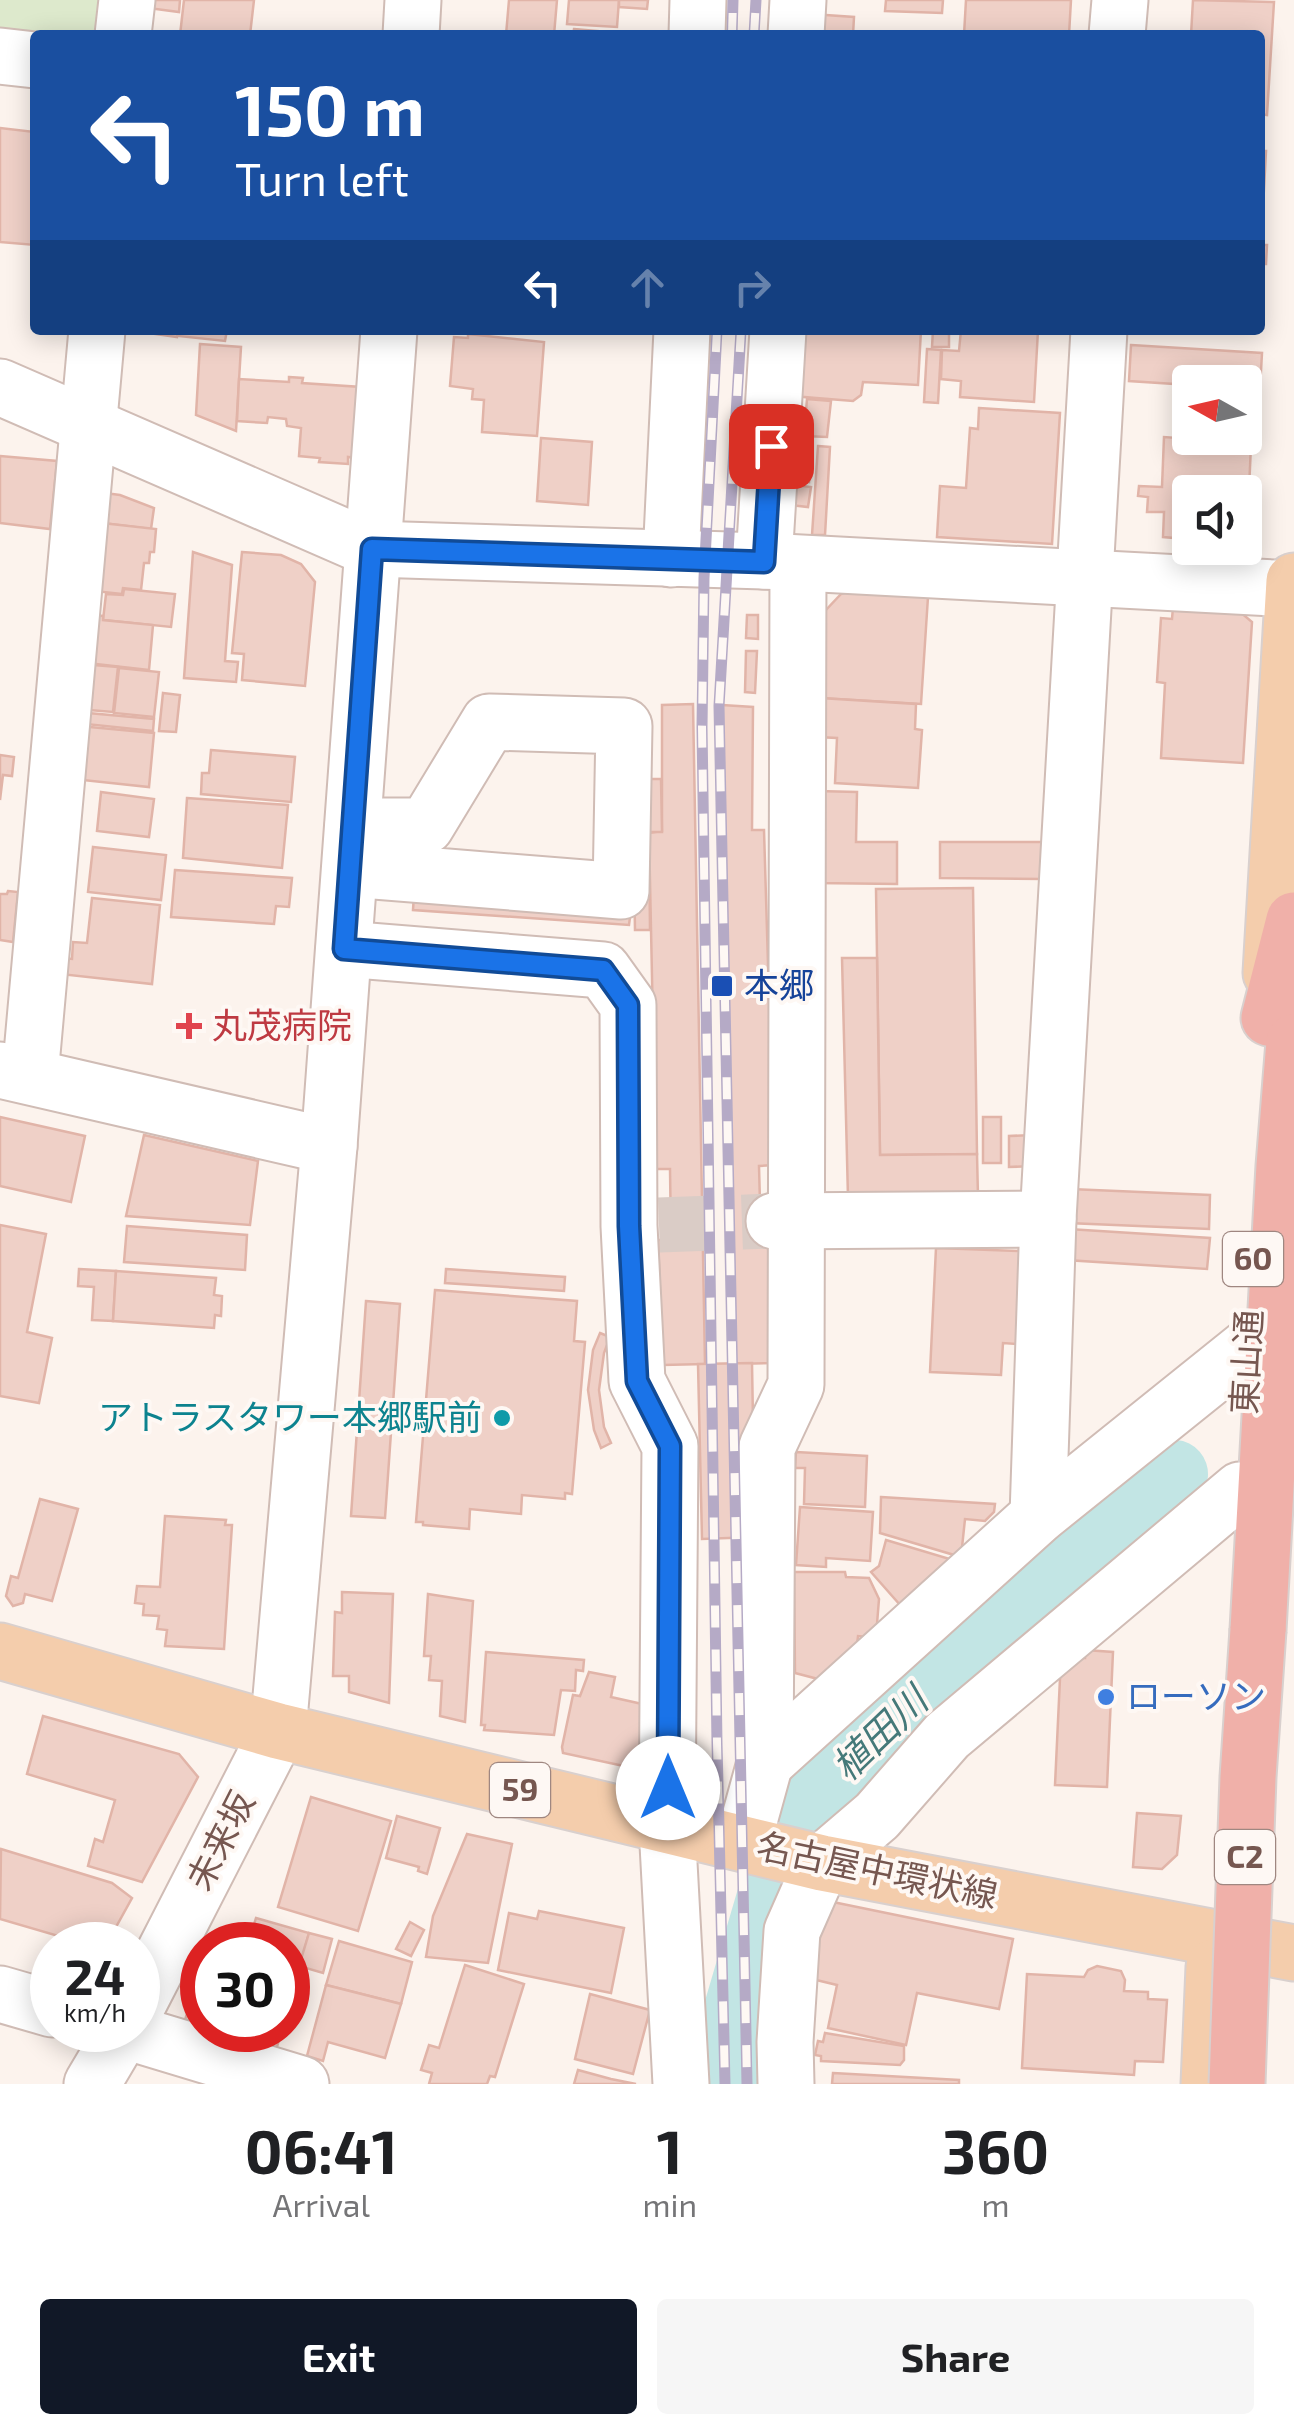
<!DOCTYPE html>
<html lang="en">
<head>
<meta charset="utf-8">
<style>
	body { margin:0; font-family:"Exo 2","Noto Sans JP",sans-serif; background:#f6f6f6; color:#202124; height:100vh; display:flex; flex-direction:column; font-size:38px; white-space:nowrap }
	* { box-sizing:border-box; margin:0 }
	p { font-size:32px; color:#757577 }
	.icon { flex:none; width:55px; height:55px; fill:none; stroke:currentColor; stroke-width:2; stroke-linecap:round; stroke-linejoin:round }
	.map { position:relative; height:2084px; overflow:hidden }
	.side { display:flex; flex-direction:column; background:#fff; flex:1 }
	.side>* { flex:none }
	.guide { position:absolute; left:30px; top:30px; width:1235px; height:305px; border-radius:10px; box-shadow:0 5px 25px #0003; background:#1a4fa0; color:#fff; overflow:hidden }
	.needle { width:65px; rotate:278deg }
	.controls { position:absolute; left:1172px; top:365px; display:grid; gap:20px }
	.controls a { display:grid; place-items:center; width:90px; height:90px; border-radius:10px; background:#fff; box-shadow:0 5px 25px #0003; font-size:50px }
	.speed { position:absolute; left:30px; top:1922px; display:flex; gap:20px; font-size:50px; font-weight:700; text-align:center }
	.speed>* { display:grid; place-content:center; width:130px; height:130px; border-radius:50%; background:#fff; box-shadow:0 5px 25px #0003; line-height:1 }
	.speed small { font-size:25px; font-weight:400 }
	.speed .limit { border:15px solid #d22; background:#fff; color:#111 }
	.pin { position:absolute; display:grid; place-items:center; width:85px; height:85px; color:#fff; margin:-42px; border-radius:20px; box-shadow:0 5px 15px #0006 }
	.me { position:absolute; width:110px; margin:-55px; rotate:0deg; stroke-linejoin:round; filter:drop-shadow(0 0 8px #0008) }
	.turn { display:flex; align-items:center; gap:35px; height:210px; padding:0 40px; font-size:45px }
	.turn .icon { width:130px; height:130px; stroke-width:2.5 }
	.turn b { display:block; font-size:70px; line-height:85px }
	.lanes { display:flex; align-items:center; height:95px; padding:0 40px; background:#0003; justify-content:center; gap:50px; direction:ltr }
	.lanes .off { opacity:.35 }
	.eta { display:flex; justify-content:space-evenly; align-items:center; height:170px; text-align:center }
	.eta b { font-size:60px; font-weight:700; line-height:70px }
	.cta { display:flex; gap:20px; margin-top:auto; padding:20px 40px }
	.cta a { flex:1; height:115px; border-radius:10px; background:#111827; color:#fff; font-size:40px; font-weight:700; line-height:115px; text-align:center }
	.cta a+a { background:#f6f6f6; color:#202124 }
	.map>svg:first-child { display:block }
	.green { fill:#dde9cc }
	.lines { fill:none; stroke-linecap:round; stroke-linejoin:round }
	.river { stroke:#c2e5e4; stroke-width:68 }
	.building { fill:#efd0c7; stroke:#e1b4a8; stroke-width:2.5; fill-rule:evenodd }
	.minor-tunnel { stroke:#daccc6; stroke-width:55; stroke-dasharray:55 28; stroke-linecap:butt }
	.minor-casing { stroke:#d0bcb5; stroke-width:59 }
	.major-casing { stroke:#d9d0ce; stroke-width:59 }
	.highway-casing { stroke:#d9d0ce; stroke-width:59 }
	.minor { stroke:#fff; stroke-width:55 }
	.major { stroke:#f4cdac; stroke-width:55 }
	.highway { stroke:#f0b0a9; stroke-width:55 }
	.rail-casing { stroke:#b5aac6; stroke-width:11 }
	.rail { stroke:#fef8f4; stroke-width:8; stroke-dasharray:22; stroke-linecap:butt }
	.highway-bridge-casing { stroke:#d9d0ce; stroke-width:59; stroke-linecap:butt }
	.highway-bridge { stroke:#f0b0a9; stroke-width:55 }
	.route-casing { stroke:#114b97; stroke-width:25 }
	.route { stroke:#1a73e8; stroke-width:18 }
	.transit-dot { fill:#1a4fb4; stroke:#fef8f4; stroke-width:4 }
	.health-dot { fill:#e0444e; stroke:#fef8f4; stroke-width:4 }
	.culture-dot { fill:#0f9aa8; stroke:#fef8f4; stroke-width:4 }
	.shop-dot { fill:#3f7fe0; stroke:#fef8f4; stroke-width:4 }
	.labels { text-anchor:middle; stroke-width:8; stroke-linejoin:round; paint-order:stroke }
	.shield { fill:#fef8f4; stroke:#9f8781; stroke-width:2.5 }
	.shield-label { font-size:32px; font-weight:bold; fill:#765750 }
	.transit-label { font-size:35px; fill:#164399; stroke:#fef8f4; text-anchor:start }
	.health-label { font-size:35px; fill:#be3a42; stroke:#fef8f4; text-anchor:start }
	.street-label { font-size:35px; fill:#765750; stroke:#fef8f4 }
	.culture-label { font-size:35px; fill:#0d838f; stroke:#fef8f4; text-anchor:end }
	.shop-label { font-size:35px; fill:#366cbe; stroke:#fef8f4; text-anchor:start }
	.water-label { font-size:38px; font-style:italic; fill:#457979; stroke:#fef8f4 }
</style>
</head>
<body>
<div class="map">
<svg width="1294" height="2084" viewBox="0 0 1294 2084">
	<rect width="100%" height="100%" fill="#fcf3ed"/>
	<!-- green -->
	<path class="green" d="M0,0h117l-3,35h-79l-35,9z"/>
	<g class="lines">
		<!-- river -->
		<path class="river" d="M742,2084l-4,-75 50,-170 58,-81 328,-284"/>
	</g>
	<!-- building -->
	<g class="building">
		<path d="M149,0h31l-1,12 -31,-4z"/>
		<path d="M184,0h70l-4,35h-70z"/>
		<path d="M509,0h48l-3,35h-48z"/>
		<path d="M569,0h50l-2,27 -50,-3z"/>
		<path d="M619,0h29l-1,9 -28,-2z"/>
		<path d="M886,0h57l-1,13 -57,-2z"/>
		<path d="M966,0h105l-2,35h-105z"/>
		<path d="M1193,0l81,2 -7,113 -7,-1v-79h-95h26z"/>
		<path d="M811,14l43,3 -1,18h-43z"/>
		<path d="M574,29l69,6h-70z"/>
		<path d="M0,128l35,4v113l-35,-3z"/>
		<path d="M1260,151h6l-5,94h6l-1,19h-6z"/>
		<path d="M128,330h50l-1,7z"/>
		<path d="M178,330h49l-2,11 -47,-5z"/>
		<path d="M802,330h119l-3,55 -55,-3 -2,13 -8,6 -61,-5z"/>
		<path d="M933,330h16v17h-17z"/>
		<path d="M961,330h77l-4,72 -74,-5 1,-16 -20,-2 1,-29 17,1z"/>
		<path d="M468,334l76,8 -7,94 -55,-4 2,-32 -12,-1 1,-10 -23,-3 4,-49 14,1z"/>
		<path d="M200,344l41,3 -5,84 -40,-16z"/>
		<path d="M1131,345l131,8 -2,36 -15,-1v-6l-55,3 -61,-4z"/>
		<path d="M927,349l14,1 -3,53 -14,-1z"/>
		<path d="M289,377l14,1 -1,5 59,4 -5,71 -8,-1v7l-29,-2 1,-4 -21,-2 2,-28 -14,-2 -1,-7 -18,-2 -1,6 -30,-2 2,-42 50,3z"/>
		<path d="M807,399l24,2 -4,36 -23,-1z"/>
		<path d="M979,408l81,5 -8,131 -115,-7 3,-51 26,2 4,-60 8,1z"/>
		<path d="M1177,420l13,1v17h55v-15l7,1 -6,130 -72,-4v-12l-11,-1 1,-25h-17l1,-15 -10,-1 1,-10 23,1 2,-50 13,1zM1190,492h55v56h-55z"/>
		<path d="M541,438l51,4 -4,63 -51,-4z"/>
		<path d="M818,446l12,1 -5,88h-13z"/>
		<path d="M0,456l57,5 -7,68 -50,-6z"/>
		<path d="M784,458l27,4 -2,20 -27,-4z"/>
		<path d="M784,484l27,3 -3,20 -27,-3z"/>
		<path d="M105,493l15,2 34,13 -3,21 -49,-6z"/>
		<path d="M102,523l54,6 -2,23h-4l-1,11h-5l-3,27 -18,-2 -1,6 -28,-3z"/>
		<path d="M193,552l39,13 -7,96 13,1 -2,20 -52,-4z"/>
		<path d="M242,552l39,3 20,9 14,18 -10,104 -63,-6 2,-26 -12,-1z"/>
		<path d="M124,589l51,5 -4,33 -68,-7 3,-26 17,1z"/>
		<path d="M847,592l81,5 -7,107 -101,-6 5,-87 16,-17z"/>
		<path d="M1173,607l66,4 13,11 -9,141 -82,-5 4,-75 -8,-1 4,-64 11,1z"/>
		<path d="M92,615l11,1v4l50,5 -4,45 -62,-7z"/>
		<path d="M747,615h11v24l-12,-1z"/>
		<path d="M746,651h11l-2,42 -10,-1z"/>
		<path d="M81,664l37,3 -5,45 -36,-3z"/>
		<path d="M119,668l40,4 -5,45 -40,-4z"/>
		<path d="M163,693l17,2 -4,37 -17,-1z"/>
		<path d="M820,698l96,6 -1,25 7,1 -4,58 -83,-5 2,-45 -20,-1z"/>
		<path d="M693,704l12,660 -42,1 -5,-125h13l-1,-71h-14l-7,-336 13,-2v-126z"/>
		<path d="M722,705l31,2 -1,123h12l10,335 -15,1 2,74 12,-1 2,124 -41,1z"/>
		<path d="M77,712l77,7 -1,12 -77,-8z"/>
		<path d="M79,726l75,7 -5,54 -76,-8z"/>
		<path d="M211,750l84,7 -4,45 -90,-8 1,-21h7z"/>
		<path d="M632,752l16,27h13l1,53h-13l1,98h-15z"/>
		<path d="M0,755l14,2 -2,19 -9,-1 -3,25z"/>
		<path d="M817,791l40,1 -1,50h41v42l-81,-1z"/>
		<path d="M101,792l53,7 -5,38 -52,-6z"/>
		<path d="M187,798l101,7 -6,63 -99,-10z"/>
		<path d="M940,842h102v37l-102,-1z"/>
		<path d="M93,847l73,8 -5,45 -73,-8z"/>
		<path d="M175,870l117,8 -3,29 -13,-1 -2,18 -103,-7z"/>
		<path d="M973,888l4,266 -97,1 -4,-266z"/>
		<path d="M8,891l10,1 -5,50 -13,-2v-46h7z"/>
		<path d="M414,894l217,15 -2,16 -216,-15z"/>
		<path d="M92,898l68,7 -8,79 -92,-10 2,-16 10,1 1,-17 14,1z"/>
		<path d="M842,958h35l3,197 97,-1 1,43 -130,1z"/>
		<path d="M0,1117l85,19 -14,66 -71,-16z"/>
		<rect x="983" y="1117" width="18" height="46"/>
		<path d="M144,1135l114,26 -8,64 -124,-9z"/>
		<path d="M1033,1135v31l-24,1v-31z"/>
		<path d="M1070,1189l140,6 -1,34 -141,-6z"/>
		<path d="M0,1225l46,9 -19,98 25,6 -13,65 -39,-7z"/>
		<path d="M127,1226l120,9 -2,35 -121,-8z"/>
		<path d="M1068,1229l142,9 -3,31 -141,-9z"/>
		<path d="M936,1248l84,3 -4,93 -13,-1 -2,32 -71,-3z"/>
		<path d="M79,1269l37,2 -3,50 -21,-1 2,-33 -16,-1z"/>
		<path d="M446,1269l119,8 -1,14 -119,-8z"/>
		<path d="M116,1271l100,7 -2,17 8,1 -1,20 -6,-1 -1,13 -101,-7z"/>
		<path d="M435,1290l142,11 -3,40 11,1 -13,152 -7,-1v6l-43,-4 -1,19 -51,-5 -1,20 -46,-4v-3h-7z"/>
		<path d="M366,1301l34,3 -15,214 -34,-2z"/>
		<path d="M600,1333l10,4 -6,16 -5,37 5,37 7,16 -10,5 -7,-18 -6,-40 5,-40z"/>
		<path d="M752,1363l3,174 -53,2 -4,-175z"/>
		<path d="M796,1452l71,4 -2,51 -61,-3 1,-36h-10z"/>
		<path d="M881,1497l114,7 -1,8 -9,9 -20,-2 -4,38 -81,-24z"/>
		<path d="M40,1499l38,10 -26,92 -27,-7 -2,9 -10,3 -7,-10 5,-20 7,2z"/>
		<path d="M800,1507l73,5 -3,49 -44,-3v9l-30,-2z"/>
		<path d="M165,1516l61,4 -1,5h7l-8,124 -59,-3 2,-16 -10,-1 2,-13 -16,-1 1,-11 -9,-1 2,-17 23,1z"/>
		<path d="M886,1540l67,20 -52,46 -30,-34 8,-6z"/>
		<path d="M794,1572h51l1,5 23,1 10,21 -2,25 -9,13 -10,-1 -1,9 -35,35 -27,-7z"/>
		<path d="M342,1592l51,2 -4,109 -40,-11v-16h-16l2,-64 7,1z"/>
		<path d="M428,1594l45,7 -8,121 -25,-6 2,-35 -13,-1 2,-24h-7z"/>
		<path d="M1085,1650l28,2 -6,135 -52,-2 6,-128 24,1z"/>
		<path d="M486,1652l98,8 -1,11 -7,-1 -1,21 -14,-1 -7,45 -70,-5 1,-5h-4z"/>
		<path d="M589,1672l26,5 -4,20 49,11 -13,63 -84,-18 -1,-6 11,-52 7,1z"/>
		<path d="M43,1716l136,38 19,23 -56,105 -54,-16 7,-27 8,3 12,-42 -88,-26z"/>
		<path d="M311,1797l80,24 -33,110 -80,-24z"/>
		<path d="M1137,1813l44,3 -4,39 -15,14 -29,-2z"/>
		<path d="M397,1816l43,12 -13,46 -9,-3 1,-4 -33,-9z"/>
		<path d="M467,1834l45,10 -24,119 -62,-6 7,-41z"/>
		<path d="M1,1849l111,34 20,15 -26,47h-47l3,-8 -62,-18z"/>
		<path d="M828,1901l185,38 -14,70 -82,-16 -11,52 -78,-17 9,-43 -25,-6 1,-57z"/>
		<path d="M539,1911l85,17 -13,65 -113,-23 11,-57 28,6z"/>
		<path d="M256,1918l53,15 -21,76v-64h-46l4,-13 5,2z"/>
		<path d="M410,1922l14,8 -13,26 -15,-7z"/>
		<path d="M309,1933l23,6 -9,34 -24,-7z"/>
		<path d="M339,1941l73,21 -11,42 -75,-19z"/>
		<path d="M465,1965l59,19 -29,93 -5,-1 -3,8h-58l3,-11 -11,-3 8,-25 10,3z"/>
		<path d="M1097,1966l24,5 4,9 -1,11 24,1v7l19,1 -4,62 -28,-1 -1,14 -112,-7 5,-94 57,3 4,-7z"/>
		<path d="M202,1984v45l-14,-4 -3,-5 8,-26 6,1z"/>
		<path d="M326,1985l75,19 -16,54 -57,-16 -5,19 -16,-5z"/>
		<path d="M590,1994l60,16 -17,64 -58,-15z"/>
		<path d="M205,2030h77l-6,20z"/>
		<path d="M825,2033l79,13v14l-4,5 -79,-4v-5l-6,-1 3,-14 5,1z"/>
		<path d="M578,2070l33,9 25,5h-62z"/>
		<path d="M833,2073l126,7v4h-127z"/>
	</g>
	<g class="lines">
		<!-- minor-tunnel -->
		<path class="minor-tunnel" d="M659,1225l115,-4"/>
		<!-- minor casing -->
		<g class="minor-casing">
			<g id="minor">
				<path d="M123,35l4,-35"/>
				<path d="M411,35l2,-35"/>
				<path d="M697,35l1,-35"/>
				<path d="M796,35l2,-35"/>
				<path d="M1117,35l3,-35"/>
				<path d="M0,56l35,4"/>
				<path d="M0,387l372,162 392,12 529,28"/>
				<path d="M671,559l11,-229"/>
				<path d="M764,561l14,-231"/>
				<path d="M350,869l271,22 3,-165 -135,-4 -63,104h-73"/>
				<path d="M344,949l259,21 25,35 1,221 8,155 33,65 -3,380 14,258"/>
				<path d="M0,1070l329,76"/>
				<path d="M30,1076l67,-746"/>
				<path d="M774,1221l274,-2"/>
				<path d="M1038,1516l10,-297 51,-889"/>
				<path d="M765,1763l273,-247 209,-168"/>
				<path d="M743,1843l22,-80 2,-316 29,-62 2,-820"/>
				<path d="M0,1994l52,15"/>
				<path d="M138,2004l140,-273 51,-585 60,-816"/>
				<path d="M122,2030l179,54"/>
				<path d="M92,2084l32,-54"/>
				<path d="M786,2084l-1,-42 7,-111 30,-68 55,-47 70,-80 293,-246"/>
			</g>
		</g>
		<!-- major casing -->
		<g class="major-casing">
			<g id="major">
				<path d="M1271,973l23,-392"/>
				<path d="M0,1651l278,80 544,132 472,90"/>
				<path d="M1209,2084l5,-117"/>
			</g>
		</g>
		<!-- highway casing -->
		<g class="highway-casing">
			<g id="highway">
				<path d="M1269,1018l25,-98"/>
				<path d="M1258,1630l26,-464 10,-124"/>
			</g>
		</g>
		<!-- minor -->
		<use href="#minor" class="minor"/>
		<!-- major -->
		<use href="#major" class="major"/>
		<!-- highway -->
		<use href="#highway" class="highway"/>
		<!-- rail casing -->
		<g class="rail-casing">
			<g id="rail">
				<path d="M732,35l1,-35"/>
				<path d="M754,35l2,-35"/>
				<path d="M717,330l-13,248 -2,149 15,1016 8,341"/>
				<path d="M741,330l-22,376 28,1378"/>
			</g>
		</g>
		<!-- rail -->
		<use href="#rail" class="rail"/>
		<!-- highway-bridge casing -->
		<g class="highway-bridge-casing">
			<path id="highway-bridge" d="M1237,2084l11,-307 10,-147"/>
		</g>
		<!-- highway-bridge -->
		<use href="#highway-bridge" class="highway-bridge"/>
	</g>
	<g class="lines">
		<!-- route casing -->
		<g class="route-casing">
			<path id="route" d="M668,1788l2,-342 -33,-65 -8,-155 -1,-221 -25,-35 -259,-21 28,-400 392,13 7,-116"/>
		</g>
		<!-- route -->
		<use href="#route" class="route"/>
	</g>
	<!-- markers -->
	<rect class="transit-dot" x="710" y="974" width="24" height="24" rx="5"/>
	<path class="health-dot" d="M184 1011h10v10h10v10h-10v10h-10v-10h-10v-10h10z"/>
	<circle class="culture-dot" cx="502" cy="1418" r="10"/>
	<circle class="shop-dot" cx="1106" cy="1697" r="10"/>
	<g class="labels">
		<!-- shield labels -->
		<g class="shield">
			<rect x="1223" y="1232" width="60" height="54" rx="8"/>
			<rect x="490" y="1763" width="60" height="54" rx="8"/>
			<rect x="1215" y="1830" width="60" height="54" rx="8"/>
		</g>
		<g class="shield-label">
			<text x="1253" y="1270">60</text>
			<text x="520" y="1801">59</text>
			<text x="1245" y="1868">C2</text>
		</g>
		<!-- transit labels -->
		<g class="transit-label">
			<text x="744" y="998">本郷</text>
		</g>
		<!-- health labels -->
		<g class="health-label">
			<text x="212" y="1038">丸茂病院</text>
		</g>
		<!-- street labels -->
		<g class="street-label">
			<text transform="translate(1247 1362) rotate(-87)" y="12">東山通</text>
			<text transform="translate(221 1841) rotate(-63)" y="12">未来坂</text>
			<text transform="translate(877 1871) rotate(12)" y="12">名古屋中環状線</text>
		</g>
		<!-- culture labels -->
		<g class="culture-label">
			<text x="482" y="1430">アトラスタワー本郷駅前</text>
		</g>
		<!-- shop labels -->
		<g class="shop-label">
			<text x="1126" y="1709">ローソン</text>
		</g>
		<!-- water labels -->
		<g class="water-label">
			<text transform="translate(880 1734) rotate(-44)" y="13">植田川</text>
		</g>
	</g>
</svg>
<div class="controls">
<a><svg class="needle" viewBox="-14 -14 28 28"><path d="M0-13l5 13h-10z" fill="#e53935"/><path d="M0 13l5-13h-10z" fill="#757577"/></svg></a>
<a><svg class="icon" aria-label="sound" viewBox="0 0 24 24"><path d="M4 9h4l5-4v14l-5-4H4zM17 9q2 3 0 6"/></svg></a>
</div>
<div class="speed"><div>24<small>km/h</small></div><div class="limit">30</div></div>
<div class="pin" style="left:771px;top:446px;background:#d93025"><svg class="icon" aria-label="arrive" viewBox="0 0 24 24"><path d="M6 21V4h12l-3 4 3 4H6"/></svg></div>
<svg class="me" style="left:668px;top:1788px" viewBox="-20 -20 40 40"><circle r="19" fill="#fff"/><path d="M0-13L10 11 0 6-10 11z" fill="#1a73e8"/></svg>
<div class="guide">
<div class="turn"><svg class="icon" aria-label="left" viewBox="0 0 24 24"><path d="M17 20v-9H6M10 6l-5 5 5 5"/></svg><div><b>150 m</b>Turn left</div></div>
<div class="lanes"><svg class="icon" aria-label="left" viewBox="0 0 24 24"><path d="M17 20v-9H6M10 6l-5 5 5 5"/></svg><svg class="icon off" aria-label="ahead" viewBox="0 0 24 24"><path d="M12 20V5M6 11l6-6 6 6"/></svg><svg class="icon off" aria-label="right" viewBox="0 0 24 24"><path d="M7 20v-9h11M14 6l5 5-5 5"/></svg></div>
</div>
</div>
<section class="side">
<div class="eta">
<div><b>06:41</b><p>Arrival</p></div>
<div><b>1</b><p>min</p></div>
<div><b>360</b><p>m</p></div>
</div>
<div class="cta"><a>Exit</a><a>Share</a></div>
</section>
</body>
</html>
